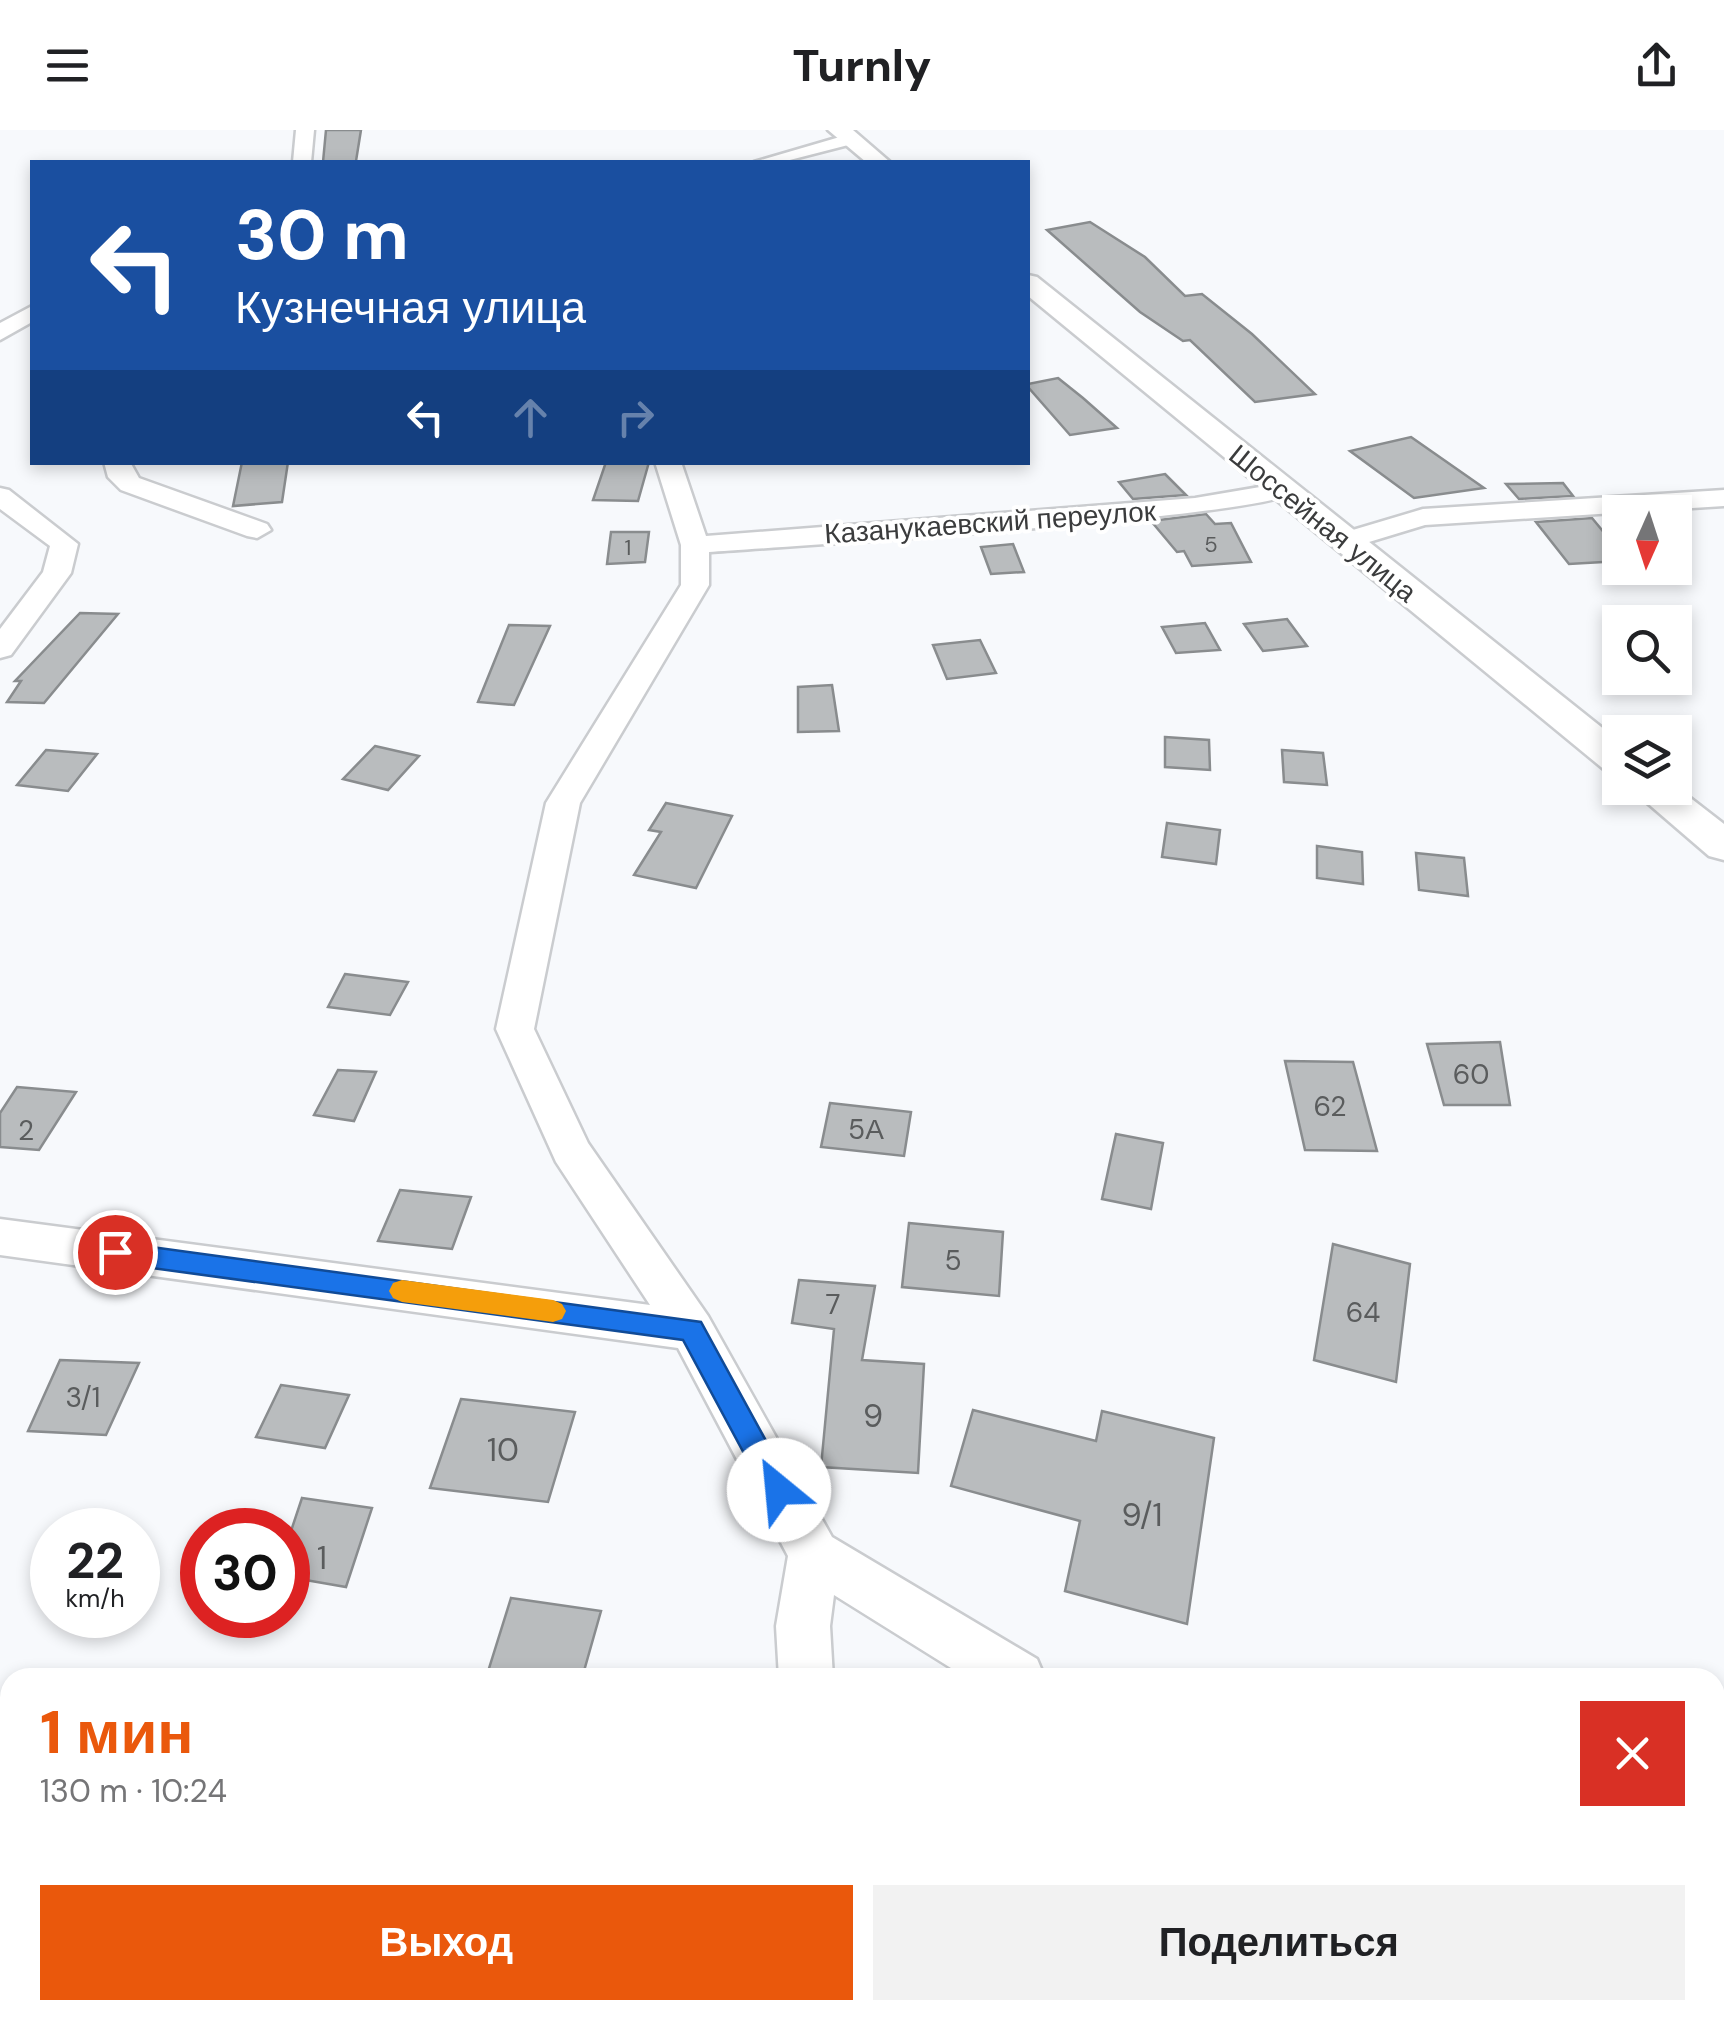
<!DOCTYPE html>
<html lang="ru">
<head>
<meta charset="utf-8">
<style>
	body { margin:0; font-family:"DM Sans",sans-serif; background:#f2f2f2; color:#202124; height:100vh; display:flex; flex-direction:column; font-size:38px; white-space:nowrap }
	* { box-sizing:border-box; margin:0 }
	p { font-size:32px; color:#757577 }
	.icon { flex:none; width:55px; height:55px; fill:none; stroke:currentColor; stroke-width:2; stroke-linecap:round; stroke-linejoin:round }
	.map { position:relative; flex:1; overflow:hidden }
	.side { position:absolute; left:0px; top:1538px; width:1725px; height:352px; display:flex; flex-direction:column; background:#fff; border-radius:30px 30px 0 0; box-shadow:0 5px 15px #0003 }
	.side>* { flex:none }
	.hud { position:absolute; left:30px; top:30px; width:1000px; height:305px; border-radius:0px; box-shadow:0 5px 15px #0003; background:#1a4fa0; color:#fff; overflow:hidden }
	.needle { width:65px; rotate:183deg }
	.tools { position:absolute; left:1602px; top:365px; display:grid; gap:20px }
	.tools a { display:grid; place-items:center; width:90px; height:90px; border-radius:0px; background:#fff; box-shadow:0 5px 15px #0003; font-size:50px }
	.speed { position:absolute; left:30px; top:1378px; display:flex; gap:20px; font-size:50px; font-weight:700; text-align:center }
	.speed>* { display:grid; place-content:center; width:130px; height:130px; border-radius:50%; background:#fff; box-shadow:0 5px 15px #0003; line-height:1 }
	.speed small { font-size:25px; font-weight:400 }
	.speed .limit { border:15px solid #d22; background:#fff; color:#111 }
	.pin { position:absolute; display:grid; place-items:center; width:85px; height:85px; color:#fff; margin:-42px; border:5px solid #fff; border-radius:50%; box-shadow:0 2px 10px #0007 }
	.me { position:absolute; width:110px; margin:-55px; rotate:332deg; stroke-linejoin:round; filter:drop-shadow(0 0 8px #0008) }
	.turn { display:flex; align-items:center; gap:35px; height:210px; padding:0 40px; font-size:45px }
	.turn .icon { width:130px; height:130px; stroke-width:2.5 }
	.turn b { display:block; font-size:70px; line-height:85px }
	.lanes { display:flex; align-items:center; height:95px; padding:0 40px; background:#0003; justify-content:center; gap:50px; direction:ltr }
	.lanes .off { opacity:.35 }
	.round { display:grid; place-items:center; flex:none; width:105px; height:105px; border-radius:0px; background:#f2f2f2 }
	.head { display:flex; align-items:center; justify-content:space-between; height:170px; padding:0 40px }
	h1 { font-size:60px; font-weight:800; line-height:75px; color:#ea580c }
	.primary-button { display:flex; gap:20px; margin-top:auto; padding:20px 40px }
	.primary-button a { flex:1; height:115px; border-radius:0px; background:#ea580c; color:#fff; font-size:40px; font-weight:800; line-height:115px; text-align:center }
	.primary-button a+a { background:#f2f2f2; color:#202124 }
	header { display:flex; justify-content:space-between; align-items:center; height:130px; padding:0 40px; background:#fff; font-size:45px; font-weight:800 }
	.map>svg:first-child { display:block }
	.building { fill:#b9bcbe; stroke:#898c8e; stroke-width:2.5 }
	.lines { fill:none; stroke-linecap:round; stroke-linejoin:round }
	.minor-casing { stroke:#cacccf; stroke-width:5 }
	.tertiary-casing { stroke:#cacccf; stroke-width:5 }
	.minor { fill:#fff; fill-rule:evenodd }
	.tertiary { fill:#fff; fill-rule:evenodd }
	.route { fill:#1a73e8; stroke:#114b97; stroke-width:2.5 }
	.slow { fill:#f59e0b }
	.labels { text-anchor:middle; stroke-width:8; stroke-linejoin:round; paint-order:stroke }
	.far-number-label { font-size:22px; fill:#5a5c5d }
	.far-street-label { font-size:28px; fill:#3b3c3d; stroke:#fff }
	.number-label { font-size:28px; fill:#5a5c5d }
	.near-number-label { font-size:32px; fill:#5a5c5d }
</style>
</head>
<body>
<header><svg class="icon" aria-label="menu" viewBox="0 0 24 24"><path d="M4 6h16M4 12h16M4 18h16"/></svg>Turnly<svg class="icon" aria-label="share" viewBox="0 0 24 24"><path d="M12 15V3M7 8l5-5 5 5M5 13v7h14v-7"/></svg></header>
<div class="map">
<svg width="1724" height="1889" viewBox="0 0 1724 1889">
	<rect width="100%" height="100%" fill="#f7f9fc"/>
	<!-- building -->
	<g class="building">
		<path d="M326,0h35l-5,31 -33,1z"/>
		<path d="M1090,92l55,35 40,39 17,-2 50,40 63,60 -60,8 -65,-62 -7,1 -43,-29 -93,-82z"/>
		<path d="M1058,248l25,20 34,30 -47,7 -42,-48v-3z"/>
		<path d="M1411,307l73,51 -70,10 -64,-47z"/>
		<path d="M242,332h46l-6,40 -49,4z"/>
		<path d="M606,332h43l-11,39 -45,-1z"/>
		<path d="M1165,344l21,21 -53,4 -14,-17z"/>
		<path d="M1563,353l10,13 -54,3 -13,-15z"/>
		<path d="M1206,384l9,10 16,-1 20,39 -59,4 -8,-15 -7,1 -26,-31z"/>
		<path d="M1592,388l28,34v9l-51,3 -33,-42z"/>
		<path d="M611,402h38l-4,30 -38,2z"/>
		<path d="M1013,414l11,28 -33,2 -10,-27z"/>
		<path d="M80,483l38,1 -74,89 -37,-1 14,-21h-6z"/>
		<path d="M1287,489l20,27 -44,5 -19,-27z"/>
		<path d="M1205,493l15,27 -44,3 -14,-26z"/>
		<path d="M509,495l41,1 -36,79 -36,-3z"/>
		<path d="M980,510l16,33 -49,6 -14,-34z"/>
		<path d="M832,555l7,46 -41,1v-45z"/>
		<path d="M1165,607l44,3 1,30 -45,-3z"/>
		<path d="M375,616l44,10 -31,34 -45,-11z"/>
		<path d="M46,620l51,4 -29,37 -51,-6z"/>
		<path d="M1282,620l41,3 4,32 -43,-3z"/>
		<path d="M666,673l66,13 -36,72 -62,-13 27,-43 -12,-2z"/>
		<path d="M1167,693l53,7 -4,34 -54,-7z"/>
		<path d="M1317,716l45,6 1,32 -46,-6z"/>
		<path d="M1416,723l48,5 4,38 -49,-6z"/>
		<path d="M345,844l63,8 -18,33 -62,-8z"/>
		<path d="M1500,912l10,63h-66l-17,-61z"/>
		<path d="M1285,931l68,1 24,89 -72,-1z"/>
		<path d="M338,940l38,2 -22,49 -40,-6z"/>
		<path d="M17,957l59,5 -37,58 -39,-3v-34z"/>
		<path d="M830,973l81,9 -7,44 -83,-9z"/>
		<path d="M1116,1004l47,9 -12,66 -49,-10z"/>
		<path d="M400,1060l71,7 -19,52 -74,-8z"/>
		<path d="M909,1093l94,9 -4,64 -97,-9z"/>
		<path d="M1333,1114l77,20 -14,118 -82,-22z"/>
		<path d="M799,1150l76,6 -13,74 62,4 -6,109 -97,-6 13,-138 -42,-6z"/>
		<path d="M60,1230l79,3 -33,72 -78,-4z"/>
		<path d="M281,1255l68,10 -24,53 -69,-11z"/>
		<path d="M461,1269l114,13 -27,90 -118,-14z"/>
		<path d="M973,1280l123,31 6,-30 112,27 -27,186 -122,-33 15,-70 -129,-35z"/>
		<path d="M302,1368l70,10 -26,79 -58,-10v-37z"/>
		<path d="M511,1468l90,13 -19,67h-96z"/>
	</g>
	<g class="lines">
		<!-- minor casing -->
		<g class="minor-casing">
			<g id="minor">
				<path d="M296,0h18l-3,32h-18z"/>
				<path d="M850,4l9,5 -3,4 -74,19h-28z"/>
				<path d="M32,176v16l-32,18v-17z"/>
				<path d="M104,332h26l9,16 128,46 4,6 -14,8 -10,-2 -126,-46 -13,-13z"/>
				<path d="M655,332h26l25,74 489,-38 88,-15 13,8c-21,26 -518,56 -587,61v33l-129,218 -46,226 54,114 120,173 124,221 205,122 8,19h-78l-133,-83 -4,31 3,52h-54l-3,-52 12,-70 -110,-208 -678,-93v-36l650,86 -94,-143 -60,-133 50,-226 135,-218v-40z"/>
				<path d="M0,358l9,2 69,54 -7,29 -60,82 -11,3v-29l43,-57 7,-26 -50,-37z"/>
				<path d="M1724,360v16l-299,19 -79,24 -14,-8 4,-6 87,-26z"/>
				<path d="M1715,1829l9,4v56h-14l-18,-9h23z"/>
				<path d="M776,1880h62l-3,9h-62z"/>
			</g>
		</g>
		<!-- tertiary casing -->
		<g class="tertiary-casing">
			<g id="tertiary">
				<path d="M828,0h25l37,32h-24z"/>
				<path d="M1028,145l9,2 583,465v32l-14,-3 -578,-475z"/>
				<path d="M1675,656l49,38v36l-15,-4 -79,-68z"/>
			</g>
		</g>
		<!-- minor -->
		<use href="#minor" class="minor"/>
		<!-- tertiary -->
		<use href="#tertiary" class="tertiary"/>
	</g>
	<!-- route -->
	<path class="route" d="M115,1112l586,80 92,168 -4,10 -10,3 -10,-3 -86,-160 -568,-77 -9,-3 -3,-8 3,-7z"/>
	<!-- slow -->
	<path class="slow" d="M402,1150l151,20 9,4 4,7 -4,8 -9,3 -151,-20 -9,-4 -4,-7 4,-8z"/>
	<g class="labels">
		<!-- far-number labels -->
		<g class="far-number-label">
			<text x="1211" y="422">5</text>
			<text x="628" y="425">1</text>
		</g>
		<!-- far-street labels -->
		<g class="far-street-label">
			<text transform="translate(990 392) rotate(-4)" y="10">Казанукаевский переулок</text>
			<text transform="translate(1323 393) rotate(39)" y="10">Шоссейная улица</text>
		</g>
		<!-- number labels -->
		<g class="number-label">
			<text x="1471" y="954">60</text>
			<text x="1330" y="986">62</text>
			<text x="866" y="1009">5А</text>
			<text x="26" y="1010">2</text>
			<text x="953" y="1140">5</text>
			<text x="833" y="1184">7</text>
			<text x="1363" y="1192">64</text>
			<text x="83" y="1277">3/1</text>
		</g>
		<!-- near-number labels -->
		<g class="near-number-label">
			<text x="873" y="1297">9</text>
			<text x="503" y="1331">10</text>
			<text x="1142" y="1396">9/1</text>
			<text x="322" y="1439">1</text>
		</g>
	</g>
</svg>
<div class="tools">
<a><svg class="needle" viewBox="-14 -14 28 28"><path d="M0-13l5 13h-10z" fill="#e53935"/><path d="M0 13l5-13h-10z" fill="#757577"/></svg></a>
<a><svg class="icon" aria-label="search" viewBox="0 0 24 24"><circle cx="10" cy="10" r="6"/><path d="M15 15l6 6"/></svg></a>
<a><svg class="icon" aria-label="layers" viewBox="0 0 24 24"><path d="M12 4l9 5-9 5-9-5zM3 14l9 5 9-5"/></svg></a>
</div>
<div class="speed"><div>22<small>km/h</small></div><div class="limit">30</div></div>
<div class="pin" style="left:115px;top:1122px;background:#d93025"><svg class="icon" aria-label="arrive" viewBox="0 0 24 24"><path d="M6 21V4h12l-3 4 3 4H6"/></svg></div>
<svg class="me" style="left:779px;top:1360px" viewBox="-20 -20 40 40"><circle r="19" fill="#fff"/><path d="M0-13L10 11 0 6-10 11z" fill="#1a73e8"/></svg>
<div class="hud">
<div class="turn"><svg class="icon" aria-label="left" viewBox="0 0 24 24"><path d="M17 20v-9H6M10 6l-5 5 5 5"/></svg><div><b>30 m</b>Кузнечная улица</div></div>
<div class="lanes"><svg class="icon" aria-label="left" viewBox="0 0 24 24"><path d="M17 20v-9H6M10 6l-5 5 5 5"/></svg><svg class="icon off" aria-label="ahead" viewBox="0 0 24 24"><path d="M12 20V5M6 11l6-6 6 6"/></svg><svg class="icon off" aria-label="right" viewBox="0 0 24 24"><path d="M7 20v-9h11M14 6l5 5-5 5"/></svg></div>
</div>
<section class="side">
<div class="head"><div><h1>1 мин</h1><p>130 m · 10:24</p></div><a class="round" style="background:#d93025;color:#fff"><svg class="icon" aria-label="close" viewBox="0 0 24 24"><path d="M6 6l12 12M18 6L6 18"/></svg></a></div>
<div class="primary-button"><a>Выход</a><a>Поделиться</a></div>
</section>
</div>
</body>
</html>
